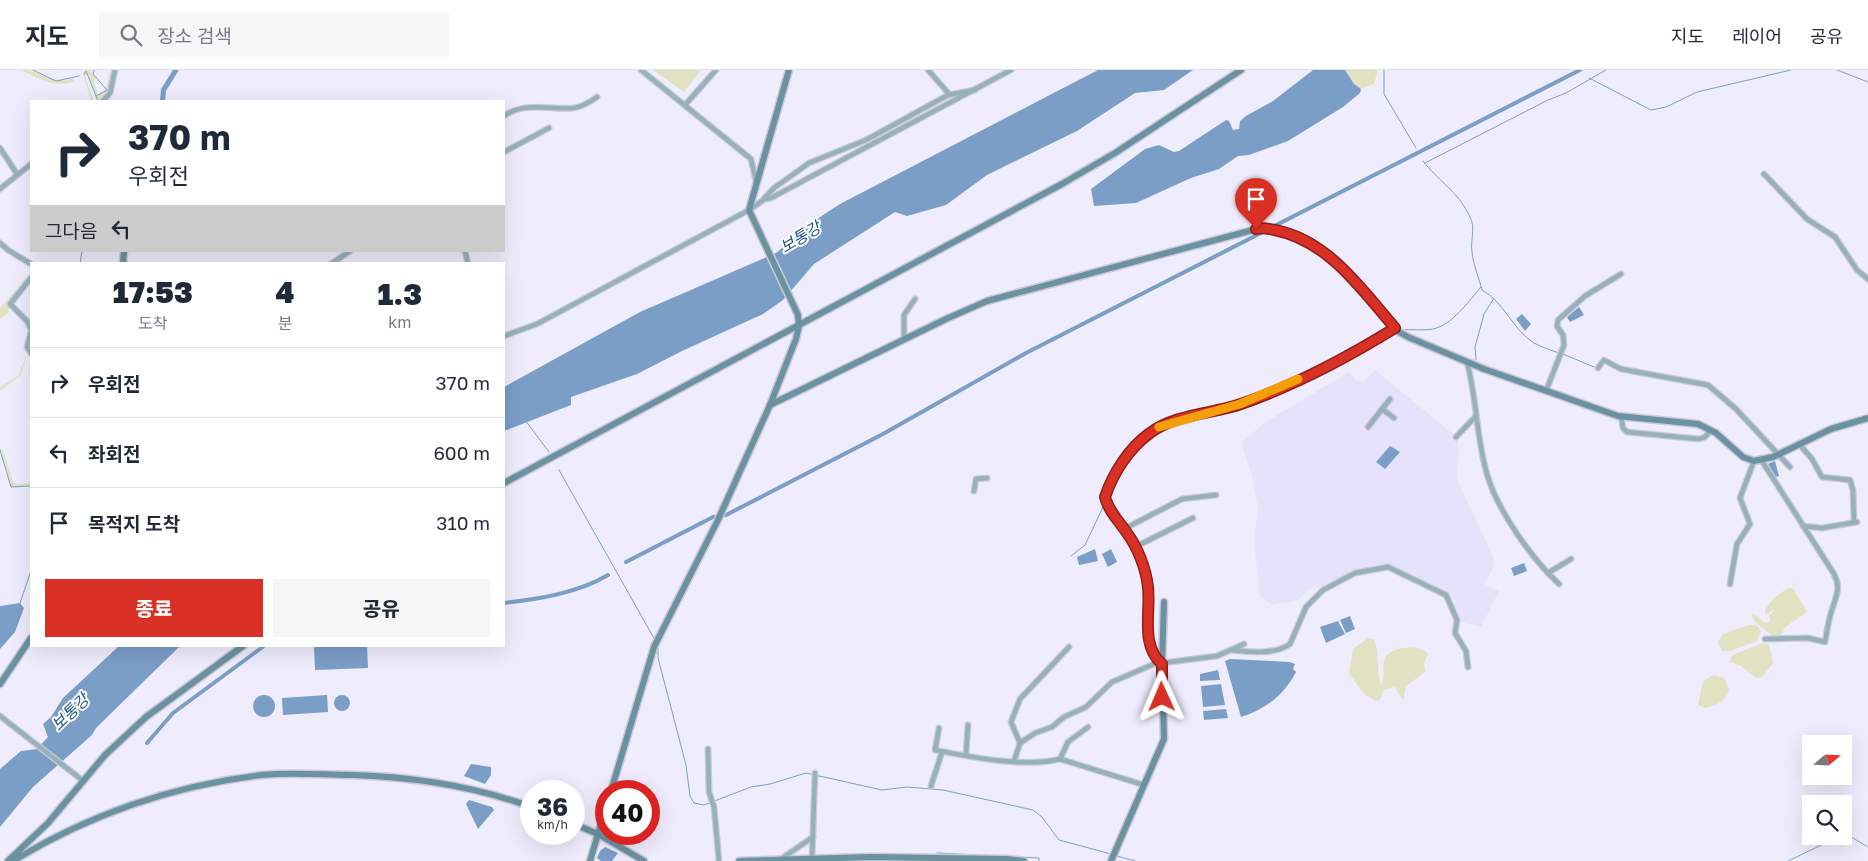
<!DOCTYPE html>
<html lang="ko">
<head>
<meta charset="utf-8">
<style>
	body { margin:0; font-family:"Golos Text","Noto Sans KR",sans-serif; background:#f6f6f7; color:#1f2937; height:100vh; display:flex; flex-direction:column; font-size:19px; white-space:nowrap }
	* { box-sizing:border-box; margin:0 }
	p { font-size:16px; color:#747a83 }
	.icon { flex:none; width:28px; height:28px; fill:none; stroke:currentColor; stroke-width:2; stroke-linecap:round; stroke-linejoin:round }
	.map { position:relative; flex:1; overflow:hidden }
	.drawer { position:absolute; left:30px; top:192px; width:475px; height:385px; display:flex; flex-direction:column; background:#fff; border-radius:0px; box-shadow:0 5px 20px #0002 }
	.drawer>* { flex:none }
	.hud { position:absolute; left:30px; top:30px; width:475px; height:152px; border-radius:0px; box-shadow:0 5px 20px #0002; background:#fff; color:#1f2937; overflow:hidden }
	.needle { width:32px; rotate:71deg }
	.tools { position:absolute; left:1802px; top:665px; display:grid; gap:10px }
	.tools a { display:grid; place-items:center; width:50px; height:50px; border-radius:0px; background:#fff; box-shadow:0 5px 20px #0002; font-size:25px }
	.speed { position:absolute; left:520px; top:710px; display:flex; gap:10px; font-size:25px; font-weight:700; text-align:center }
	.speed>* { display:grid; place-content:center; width:65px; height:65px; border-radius:50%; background:#fff; box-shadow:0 5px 20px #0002; line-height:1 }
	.speed small { font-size:12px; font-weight:400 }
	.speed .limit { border:8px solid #d22; background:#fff; color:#111 }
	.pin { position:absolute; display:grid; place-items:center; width:42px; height:42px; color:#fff; margin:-51px -21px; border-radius:50% 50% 50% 0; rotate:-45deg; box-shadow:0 0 5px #0007 }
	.pin .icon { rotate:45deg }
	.me { position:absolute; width:55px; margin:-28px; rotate:359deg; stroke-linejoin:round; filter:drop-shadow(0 0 4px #0008) }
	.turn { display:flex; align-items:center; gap:18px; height:105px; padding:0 15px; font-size:22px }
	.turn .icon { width:65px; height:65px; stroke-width:2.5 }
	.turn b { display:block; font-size:35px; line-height:42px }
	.then { display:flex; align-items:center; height:48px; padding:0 15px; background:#0003; gap:10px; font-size:19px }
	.eta { display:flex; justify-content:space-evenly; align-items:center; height:85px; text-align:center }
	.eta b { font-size:30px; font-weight:800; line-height:35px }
	.button { display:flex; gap:10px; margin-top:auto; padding:10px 15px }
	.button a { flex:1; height:58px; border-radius:0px; background:#d93025; color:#fff; font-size:20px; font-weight:800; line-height:58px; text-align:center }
	.button a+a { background:#f6f6f7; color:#1f2937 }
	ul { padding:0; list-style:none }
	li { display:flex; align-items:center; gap:15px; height:70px; padding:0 15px; border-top:1px solid #e0e1e3 }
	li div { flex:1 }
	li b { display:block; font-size:19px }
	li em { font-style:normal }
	header { display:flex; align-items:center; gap:30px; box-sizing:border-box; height:70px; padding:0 25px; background:#fff; border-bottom:1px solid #e0e1e3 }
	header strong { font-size:24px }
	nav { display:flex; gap:28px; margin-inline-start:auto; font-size:18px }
	.search { width:350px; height:45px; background:#f6f6f7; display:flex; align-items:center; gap:12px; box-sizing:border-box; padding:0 18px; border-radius:0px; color:#747a83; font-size:19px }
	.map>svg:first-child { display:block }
	.built { fill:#e6e2fc }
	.green { fill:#e0e2c1 }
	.water { fill:#7b9ec7 }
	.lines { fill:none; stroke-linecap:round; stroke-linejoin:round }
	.stream { stroke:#7b9ec7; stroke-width:1 }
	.canal { stroke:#7b9ec7; stroke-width:4 }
	.street-casing { stroke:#cbc9d8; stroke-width:7 }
	.secondary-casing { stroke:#cbc9d8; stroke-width:9 }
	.street { stroke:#96b1bb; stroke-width:4.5 }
	.secondary { stroke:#6a92a1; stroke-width:6 }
	.route-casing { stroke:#8d1f18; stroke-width:12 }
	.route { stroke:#d93025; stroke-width:9 }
	.slow { stroke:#f59e0b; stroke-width:9 }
	.labels { text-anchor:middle; stroke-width:4; stroke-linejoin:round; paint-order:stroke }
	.water-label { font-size:16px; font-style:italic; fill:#225389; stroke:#fff }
</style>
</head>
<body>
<header>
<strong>지도</strong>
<div class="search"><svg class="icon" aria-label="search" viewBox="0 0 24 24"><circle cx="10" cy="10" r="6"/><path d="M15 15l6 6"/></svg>장소 검색</div>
<nav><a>지도</a><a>레이어</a><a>공유</a></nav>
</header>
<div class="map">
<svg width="1868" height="791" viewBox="0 0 1868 791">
	<rect width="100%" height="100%" fill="#efedfd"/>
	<!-- built -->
	<path class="built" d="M1375,300l83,68 1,17 -2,20 2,9 34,72 1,10 -10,18 15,7 -18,36 -20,-5 -7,-16 1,-5 -11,-10 -60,-27 -27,6 -36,17 -7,-1 -16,14 -26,5 -12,-9 -6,-52 4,-36 -5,-28 -12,-38 25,-20 83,-50 7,8 7,2z"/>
	<!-- green -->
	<g class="green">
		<path d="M21,0c24,0 24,15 53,8v4c-20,6 -36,-4 -53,-12z"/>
		<path d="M86,0h4l6,8 -2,3 4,14 8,-4 3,-16 4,-5 -5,24 -7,7h-3l-11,-27 -2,2 9,25h-3l-8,-27z"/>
		<path d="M653,0h48l-17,22z"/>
		<path d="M1345,0h33l-4,14 -13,5 -7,-5z"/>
		<path d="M31,203v4l-23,33 1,2 -9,7v-11z"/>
		<path d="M28,282l-8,24 -20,15v-4l18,-11z"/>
		<path d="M0,376l4,7 9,29 4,2 14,-1v3l-20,1z"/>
		<path d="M1789,518h4l14,24 -23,16 -1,5 -7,5 -19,-14 -6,-8 2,-3 12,10 5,-1 -1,-6 5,-5 -1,-2 -7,7 -1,-5c5,-11 13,-17 24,-23z"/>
		<path d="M1749,555h7l5,6 -4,10 -27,10h-8l-4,-9 5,-8z"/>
		<path d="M1368,568l6,1c5,9 3,34 7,47 5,-9 0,-19 4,-28 4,-11 36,-15 43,-4l-4,9 1,9 -19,14 -3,15 -8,-14 -11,3 -5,11c-14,-2 -22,-17 -30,-28l4,-24z"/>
		<path d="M1763,573l6,2 4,18 -11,14 -5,1 -16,-12 -11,-4 2,-7z"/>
		<path d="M1714,605l10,3 5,12c-4,12 -12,15 -24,18l-7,-3 5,-24z"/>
	</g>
	<!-- water -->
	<g class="water">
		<path d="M173,0h6l-13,21 -1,10h-5l1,-12z"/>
		<path d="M1098,0h95l-29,20 -29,3 -58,38 -90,44 -41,30 -39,11 -12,-4 -81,52 -31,36 -20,14 -81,37 -45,23 -66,23v8l-67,26v-44l136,-75 136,-59 44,-36 20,-13z"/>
		<path d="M1313,0h32l9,14 7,5 -1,4 -17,14 -55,34 -39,14 -11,1 -19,13 -28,9 -55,25 -42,3 -3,-17 54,-40 14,-4 15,7 5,-1 47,-31 3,1 4,9 6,-1 1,-8 6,-5 27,-15z"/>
		<path d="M1579,237l5,8 -14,7 -3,-5z"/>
		<path d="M1522,244l9,10 -6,7 -9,-12z"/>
		<path d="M1390,376l10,6 -15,17 -9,-7z"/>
		<path d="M1775,391l4,15 -4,1 -7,-13z"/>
		<path d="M1095,479l3,12 -19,4 -2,-8z"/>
		<path d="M1111,479l6,13 -9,5 -6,-13z"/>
		<path d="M1524,493l3,8 -13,5 -3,-8z"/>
		<path d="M20,533l4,5 -9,24 -15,17v-43z"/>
		<path d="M1350,546l5,13 -9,4 -6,-13z"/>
		<path d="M1338,551l7,13 -19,9 -6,-16z"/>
		<path d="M119,576h61l-84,82 -4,7 -59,52 -33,40v-58l21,-18 16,-2 11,-12 -5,-13 8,-7 12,-19z"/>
		<path d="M314,576h53l1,22 -53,2z"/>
		<path d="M1230,589l60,3 5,2 -2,5 3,3c-12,23 -30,37 -55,45l-16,-56z"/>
		<path d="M1218,600l2,10 -20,1v-7z"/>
		<path d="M1221,614l4,21 -22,2 -2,-21z"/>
		<path d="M327,625l1,17 -45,3 -1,-17z"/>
		<circle cx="342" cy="633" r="8"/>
		<circle cx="264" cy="636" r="11"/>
		<path d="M1226,639l2,9 -24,2 -1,-9z"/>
		<path d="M471,694l20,3v8l-6,9 -21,-8z"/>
		<path d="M469,730l23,7 2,3 -16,19 -12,-25z"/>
		<path d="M605,777l13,6 -6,8h-11l-4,-3 3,-7z"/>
	</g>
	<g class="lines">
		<!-- stream -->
		<g class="stream">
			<path d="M33,0l23,11 23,-5"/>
			<path d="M94,0l-1,4 14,16 -11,6"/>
			<path d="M1384,0v24l32,54"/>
			<path d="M1837,0l31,12"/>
			<path d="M84,4l2,-3 12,30"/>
			<path d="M1589,8l62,32 15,-3 31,-15 94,-22"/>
			<path d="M1423,91c15,20 36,31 47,56 6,12 0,23 2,35 1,12 7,26 10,38 23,13 30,39 52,53 7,4 17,7 25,10"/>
			<path d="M1425,93l123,-63 18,-7 40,-23"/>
			<path d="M80,194l2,-13"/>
			<path d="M1401,260c11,-1 22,1 32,-1 19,-4 36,-28 48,-42"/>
			<path d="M1563,284l31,13"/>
			<path d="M1343,290l52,-27"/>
			<path d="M1476,290l-1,-13 9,-33 10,-16"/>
			<path d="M525,350l24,32"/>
			<path d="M1168,355l62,-14 72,-30"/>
			<path d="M0,380l11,37 20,-1"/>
			<path d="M559,400l96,170"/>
			<path d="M1108,427l10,-24"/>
			<path d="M1071,486l14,-11 20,-42"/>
			<path d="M20,533l11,-32"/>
			<path d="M658,576v12l28,107 4,31 4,7 10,2 47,-18 19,-3 36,-11 76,17 25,-3 36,3 90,20 9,7 17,23 52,14"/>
			<path d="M1846,764l22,13"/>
			<path d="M937,783l102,5v3"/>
			<path d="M1117,786l18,5"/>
			<path d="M1788,791l52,-25"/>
		</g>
		<!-- canal -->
		<g class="canal">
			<path d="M626,492l87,-45 13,-2 157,-81 143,-81 554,-283"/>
			<path d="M504,533c35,-4 74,-10 104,-28"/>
			<path d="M147,673l26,-30 91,-67"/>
		</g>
		<!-- street casing -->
		<g class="street-casing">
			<g id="street">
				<path d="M641,0l110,89 5,22"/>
				<path d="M928,0l21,24"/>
				<path d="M103,31l7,-8 5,-23"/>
				<path d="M685,35l31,-35"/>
				<path d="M504,46c21,-15 45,-6 69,-8 9,-1 17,-6 24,-11"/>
				<path d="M0,78l17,26"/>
				<path d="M504,82l45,-24"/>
				<path d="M1764,104l43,45 28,18 22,33 11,9"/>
				<path d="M0,119l31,-25"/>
				<path d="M765,129l6,-1 240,-128"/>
				<path d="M0,173l8,7 23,14"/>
				<path d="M465,181l3,13"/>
				<path d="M331,194l19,-13"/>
				<path d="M31,208l-21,26 17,17 4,8"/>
				<path d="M31,262l-4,15 4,6"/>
				<path d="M504,266l33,-12 212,-114 13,-9 12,-13 35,-25 57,-23 82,-45 27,-5"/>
				<path d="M904,269v-24l11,-16"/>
				<path d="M1467,292c10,37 9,75 20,112 10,36 45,85 72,110"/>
				<path d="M1598,298l6,-8 17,9 87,16 28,24 54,58"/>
				<path d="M1546,321l18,-46 -1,-10 -6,-9 1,-6 27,-24 36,-22"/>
				<path d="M1382,339l12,9"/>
				<path d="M1621,346l2,12 4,4 72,7 6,-2 6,-7"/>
				<path d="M1368,357l22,-28"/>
				<path d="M1456,367l19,-20"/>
				<path d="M1799,374l13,15 10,18 28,3 3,10 1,32"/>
				<path d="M1762,391l72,113c8,15 1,24 -3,39 -3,9 -4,19 -6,29l-17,-4 -43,1"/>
				<path d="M974,421l2,-12 11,-1"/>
				<path d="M1803,456l19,2 35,-6"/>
				<path d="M1124,459l58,-30 34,-4"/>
				<path d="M1135,477l58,-29"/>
				<path d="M1548,503l23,-14"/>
				<path d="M1730,514l7,-40 13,-20 -10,-26 14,-37"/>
				<path d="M1231,580c17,2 44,5 59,-6l16,-37 17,-17 32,-17 33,-6 58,28 11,25 -2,13 11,18 2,16"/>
				<path d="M1162,594c-22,-19 -11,-51 -14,-77 -2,-18 -10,-39 -21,-54 -8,-12 -18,-21 -22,-36 8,-24 24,-49 45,-64 25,-19 62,-19 91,-29 53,-19 106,-47 154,-76"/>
				<path d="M0,646l82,64"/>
				<path d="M939,658l-4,22c36,7 89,18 125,9l8,-17 20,-15"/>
				<path d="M1020,673l-9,-21 9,-23 49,-52"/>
				<path d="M708,679l1,43 5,15 5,54"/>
				<path d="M966,685l2,-30"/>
				<path d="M1060,689l84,26"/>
				<path d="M1014,691l6,-18 15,-10 17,-6 12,-10 22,-10 26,-25 42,-18 63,-8 27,-12"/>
				<path d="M931,716l11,-34"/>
				<path d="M781,789l32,-22"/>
				<path d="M812,789l3,-86"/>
			</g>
		</g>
		<!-- secondary casing -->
		<g class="secondary-casing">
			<g id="secondary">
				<path d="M123,194l1,-13"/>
				<path d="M770,335l176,-86 41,-18 277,-74c14,4 28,6 41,12 39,20 65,62 94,93l9,5 76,32 134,47 80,8 18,9 27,24 11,4 19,-4 58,-28 37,-11"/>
				<path d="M504,413l558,-299 53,-31 126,-83"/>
				<path d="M0,614l31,-46"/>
				<path d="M611,721l43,-144 63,-125 53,-117 26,-66 3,-13 -1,-11 -49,-105 40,-140"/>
				<path d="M574,754l24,10 46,27"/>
				<path d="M8,791l40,-38 57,-68 41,-38 97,-71"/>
				<path d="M13,791c75,-46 161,-76 249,-86 30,-3 61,0 91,0 61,2 121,11 178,32"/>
				<path d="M590,791l16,-54"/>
				<path d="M739,791l132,-4 136,2 17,2"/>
				<path d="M1111,791l53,-122 -2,-75 2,-62"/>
			</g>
		</g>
		<!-- street -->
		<use href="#street" class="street"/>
		<!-- secondary -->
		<use href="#secondary" class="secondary"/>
	</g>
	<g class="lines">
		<!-- route casing -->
		<g class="route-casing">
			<path id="route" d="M1162,627v-33c-22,-19 -11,-52 -14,-77 -2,-18 -10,-39 -21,-54 -8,-12 -18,-21 -22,-36 8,-24 24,-49 45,-64 25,-19 62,-19 91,-29 52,-18 107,-47 154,-76 -34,-39 -66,-87 -120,-98 -7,-1 -11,-3 -19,-1"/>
		</g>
		<!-- route -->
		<use href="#route" class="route"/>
		<!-- slow -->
		<path class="slow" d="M1159,357l81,-23 58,-25"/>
	</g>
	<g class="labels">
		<!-- water labels -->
		<g class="water-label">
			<text transform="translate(800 167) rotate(-31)" y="6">보통강</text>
			<text transform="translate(70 642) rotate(-44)" y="6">보통강</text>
		</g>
	</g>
</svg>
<div class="tools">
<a><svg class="needle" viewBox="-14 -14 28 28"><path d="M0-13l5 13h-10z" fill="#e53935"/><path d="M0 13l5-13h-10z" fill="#747a83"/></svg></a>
<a><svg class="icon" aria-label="search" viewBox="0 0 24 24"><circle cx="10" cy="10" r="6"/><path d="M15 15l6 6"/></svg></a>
</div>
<div class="speed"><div>36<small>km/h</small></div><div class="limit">40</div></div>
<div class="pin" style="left:1256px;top:159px;background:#d93025"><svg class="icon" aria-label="arrive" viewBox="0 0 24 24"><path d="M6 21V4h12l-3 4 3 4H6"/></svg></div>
<svg class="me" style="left:1162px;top:627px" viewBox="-20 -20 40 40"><path d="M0-17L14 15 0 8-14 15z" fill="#d93025" stroke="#fff" stroke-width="4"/></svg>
<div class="hud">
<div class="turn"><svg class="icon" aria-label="right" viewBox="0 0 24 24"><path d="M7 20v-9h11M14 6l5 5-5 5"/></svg><div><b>370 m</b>우회전</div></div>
<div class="then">그다음<svg class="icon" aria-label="left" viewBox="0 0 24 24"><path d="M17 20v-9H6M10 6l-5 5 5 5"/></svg></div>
</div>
<section class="drawer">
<div class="eta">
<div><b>17:53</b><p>도착</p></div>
<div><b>4</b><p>분</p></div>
<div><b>1.3</b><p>km</p></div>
</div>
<ul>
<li><svg class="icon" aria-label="right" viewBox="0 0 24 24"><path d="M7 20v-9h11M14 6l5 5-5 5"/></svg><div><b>우회전</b></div><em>370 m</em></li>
<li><svg class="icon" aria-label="left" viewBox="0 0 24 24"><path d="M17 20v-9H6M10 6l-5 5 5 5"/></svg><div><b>좌회전</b></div><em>600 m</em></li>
<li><svg class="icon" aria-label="arrive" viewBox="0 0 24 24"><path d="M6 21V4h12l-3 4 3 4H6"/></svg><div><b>목적지 도착</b></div><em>310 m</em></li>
</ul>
<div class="button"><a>종료</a><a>공유</a></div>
</section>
</div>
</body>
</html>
